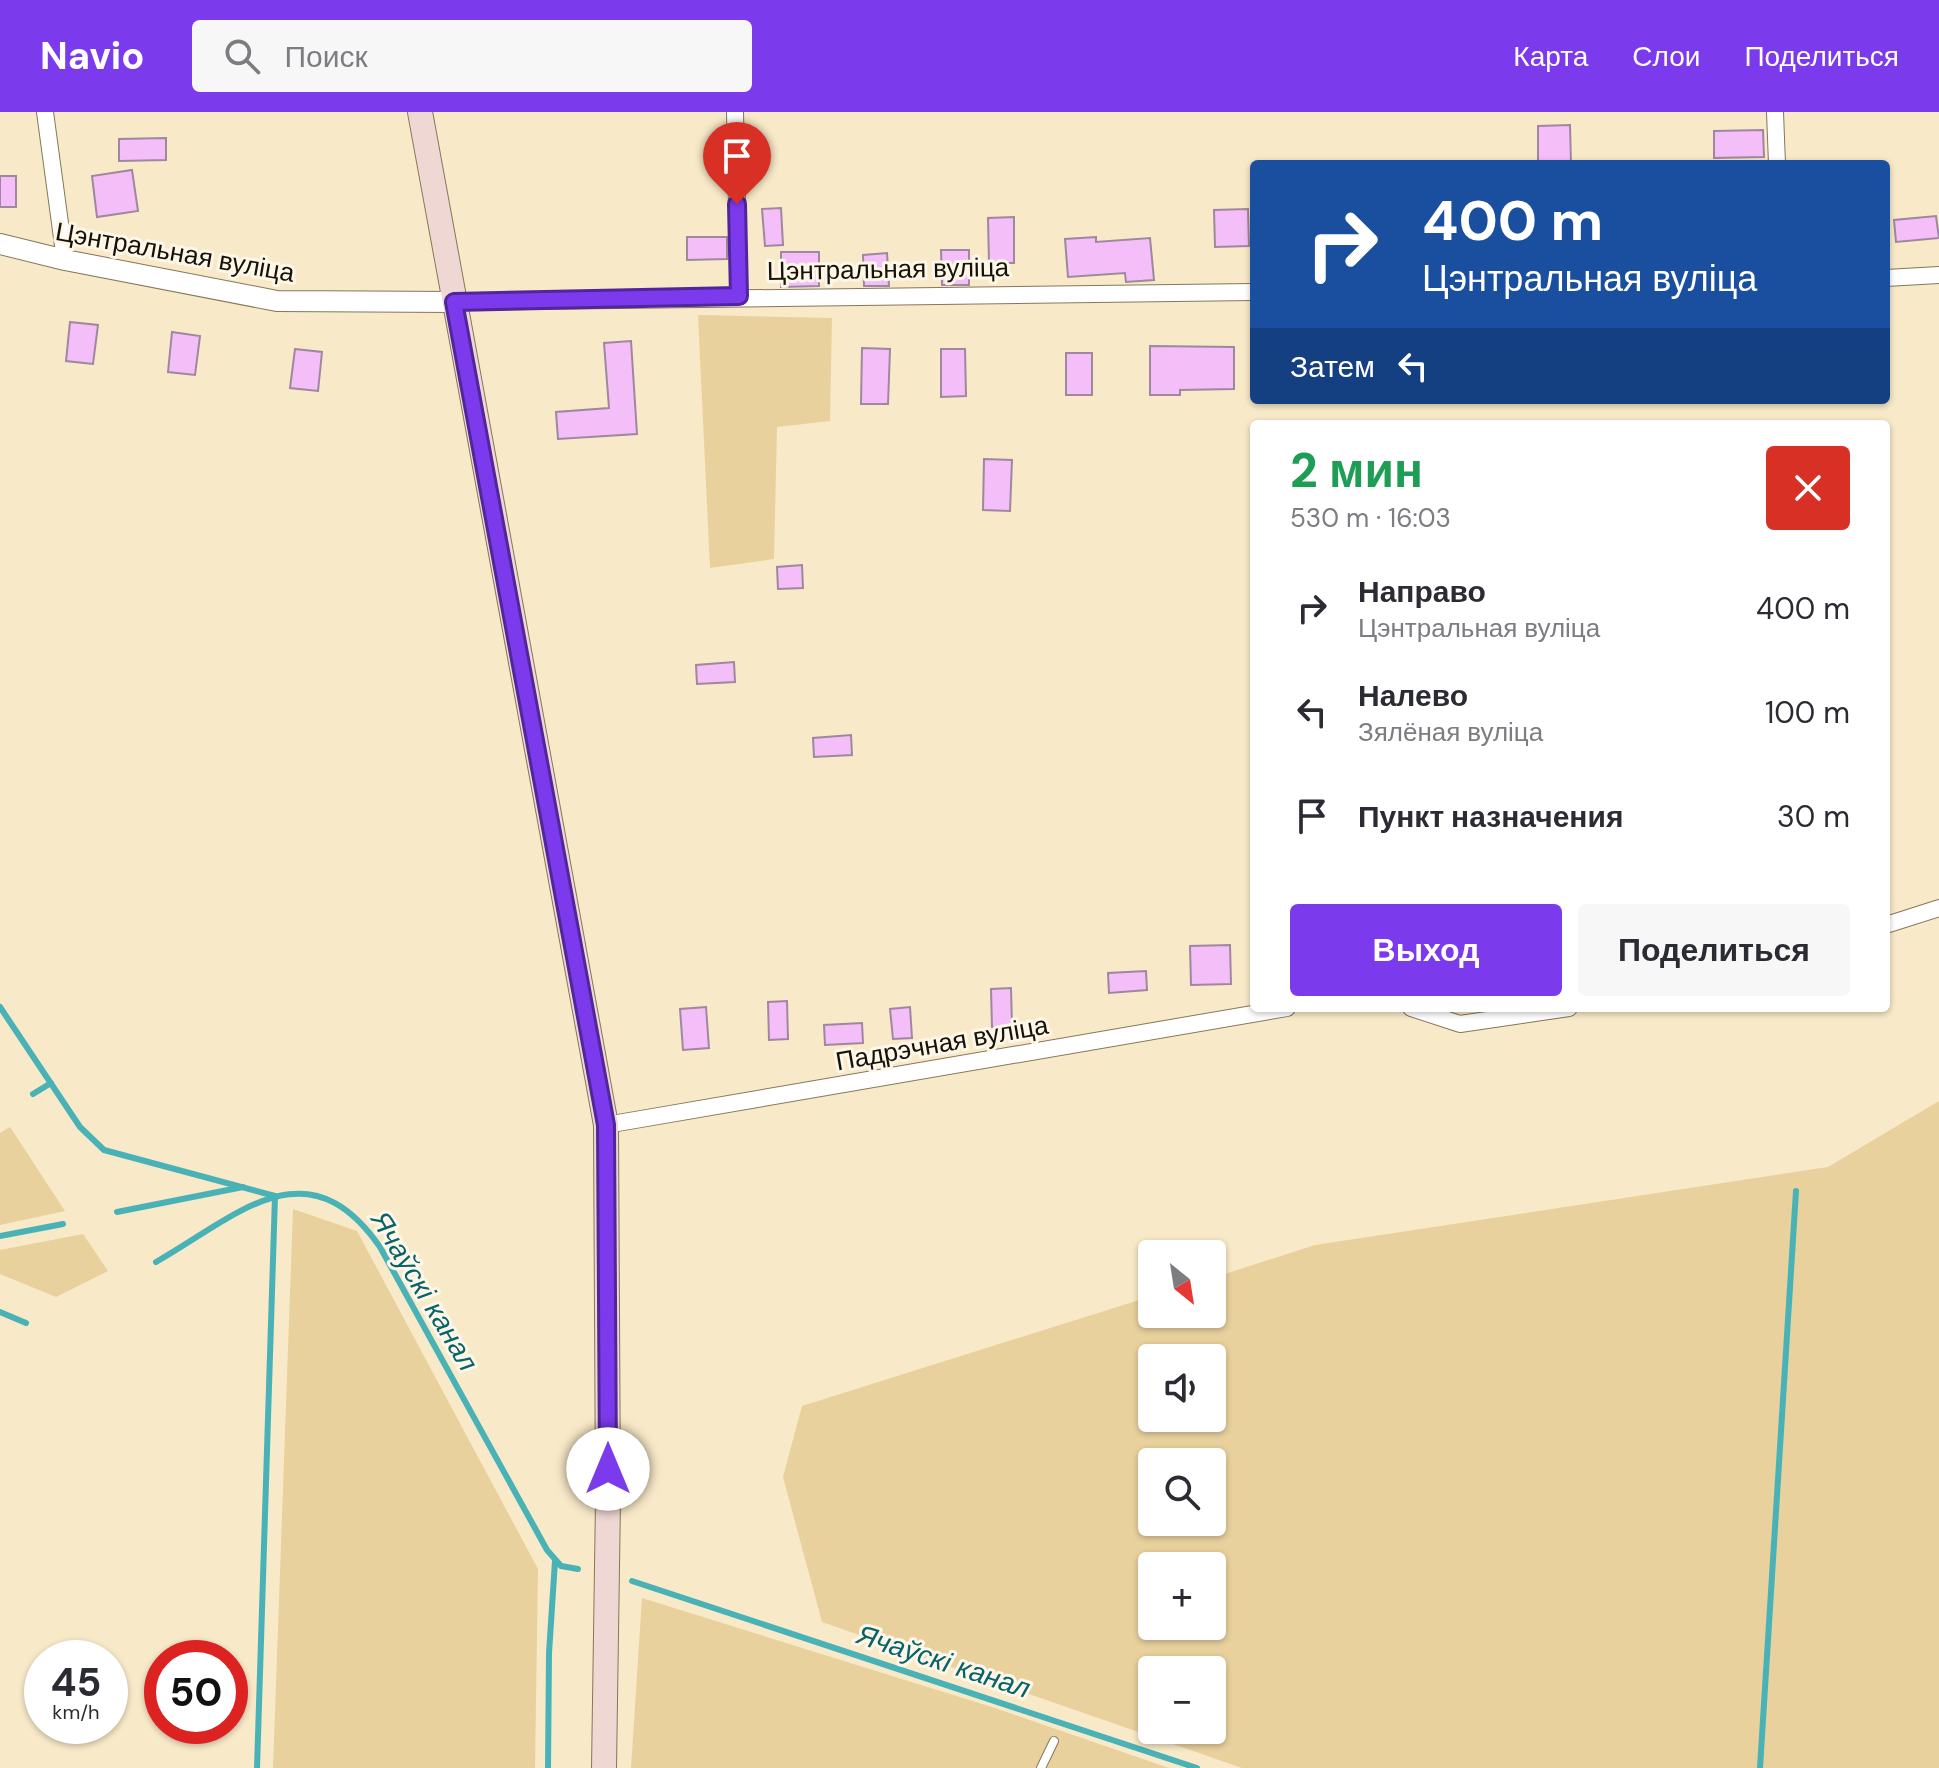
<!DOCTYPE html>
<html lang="ru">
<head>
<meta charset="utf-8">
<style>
	body { margin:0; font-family:"DM Sans",sans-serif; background:#f7f7f7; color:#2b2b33; height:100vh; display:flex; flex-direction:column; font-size:30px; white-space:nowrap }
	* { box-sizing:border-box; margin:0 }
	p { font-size:26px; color:#7c7c81 }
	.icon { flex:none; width:44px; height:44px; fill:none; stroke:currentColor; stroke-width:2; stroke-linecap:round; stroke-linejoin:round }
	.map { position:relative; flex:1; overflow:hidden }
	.sheet { position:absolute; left:1250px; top:308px; width:640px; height:592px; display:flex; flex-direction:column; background:#fff; border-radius:8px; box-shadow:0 2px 6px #0004 }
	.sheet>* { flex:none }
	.banner { position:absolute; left:1250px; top:48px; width:640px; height:244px; border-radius:8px; box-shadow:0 2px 6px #0004; background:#1a4fa0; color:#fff; overflow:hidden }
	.needle { width:52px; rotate:150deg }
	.fabs { position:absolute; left:1138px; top:1128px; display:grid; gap:16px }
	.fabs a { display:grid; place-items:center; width:88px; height:88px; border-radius:8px; background:#fff; box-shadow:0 2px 6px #0004; font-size:40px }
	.speed { position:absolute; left:24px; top:1528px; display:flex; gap:16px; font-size:40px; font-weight:700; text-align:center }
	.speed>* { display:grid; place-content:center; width:104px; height:104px; border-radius:50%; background:#fff; box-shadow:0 2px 6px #0004; line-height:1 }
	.speed small { font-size:20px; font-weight:400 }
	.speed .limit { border:12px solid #d22; background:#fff; color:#111 }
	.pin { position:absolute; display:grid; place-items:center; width:68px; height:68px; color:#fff; margin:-82px -34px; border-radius:50% 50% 50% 0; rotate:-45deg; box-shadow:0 0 8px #0007 }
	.pin .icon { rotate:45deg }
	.me { position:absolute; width:88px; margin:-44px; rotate:0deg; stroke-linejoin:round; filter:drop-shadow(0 0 6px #0008) }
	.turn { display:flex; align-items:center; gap:28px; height:168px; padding:0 40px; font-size:36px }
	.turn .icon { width:104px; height:104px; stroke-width:2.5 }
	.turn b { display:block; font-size:56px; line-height:68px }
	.then { display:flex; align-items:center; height:76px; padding:0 40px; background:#0003; gap:16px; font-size:30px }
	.round { display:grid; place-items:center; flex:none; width:84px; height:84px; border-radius:8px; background:#f7f7f7 }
	.head { display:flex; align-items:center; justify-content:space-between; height:136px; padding:0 40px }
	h1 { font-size:48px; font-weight:800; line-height:60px; color:#1e9e55 }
	.primary-button { display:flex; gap:16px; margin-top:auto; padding:16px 40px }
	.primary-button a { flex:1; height:92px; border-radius:8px; background:#7c3aed; color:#fff; font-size:32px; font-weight:800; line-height:92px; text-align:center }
	.primary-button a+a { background:#f7f7f7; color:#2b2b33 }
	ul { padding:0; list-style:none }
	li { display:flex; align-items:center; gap:24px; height:104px; padding:0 40px }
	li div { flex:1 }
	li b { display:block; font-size:30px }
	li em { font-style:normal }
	header { display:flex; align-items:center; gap:48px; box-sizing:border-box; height:112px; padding:0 40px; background:#7c3aed; color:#fff }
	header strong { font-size:38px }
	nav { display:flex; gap:44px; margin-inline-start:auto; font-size:28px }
	.search { width:560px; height:72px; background:#f7f7f7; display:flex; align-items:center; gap:20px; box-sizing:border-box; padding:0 28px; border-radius:8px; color:#7c7c81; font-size:30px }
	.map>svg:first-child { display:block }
	.green { fill:#e8d19d; fill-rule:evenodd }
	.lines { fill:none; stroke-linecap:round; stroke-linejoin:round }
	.stream { stroke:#49b2b7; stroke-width:6 }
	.building { fill:#f4bff8; stroke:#9f87a0; stroke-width:2 }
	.service-casing { stroke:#857759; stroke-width:10 }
	.minor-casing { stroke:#857759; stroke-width:18 }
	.tertiary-casing { stroke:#857759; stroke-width:22 }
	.secondary-casing { stroke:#857759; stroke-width:26 }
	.service { stroke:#fff; stroke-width:8 }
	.minor { stroke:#fff; stroke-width:16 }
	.tertiary { stroke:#fff; stroke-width:20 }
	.secondary { stroke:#efd7d4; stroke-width:24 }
	.route-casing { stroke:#51269a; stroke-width:20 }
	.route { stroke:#7c3aed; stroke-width:14 }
	.labels { text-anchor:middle; stroke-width:6; stroke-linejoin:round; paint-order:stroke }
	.street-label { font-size:26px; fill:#171207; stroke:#fdf7ea }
	.water-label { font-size:28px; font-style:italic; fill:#076367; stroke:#fdf7ea }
</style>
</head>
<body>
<header>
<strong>Navio</strong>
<div class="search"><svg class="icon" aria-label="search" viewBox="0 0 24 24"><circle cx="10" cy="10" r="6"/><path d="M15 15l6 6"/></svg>Поиск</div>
<nav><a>Карта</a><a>Слои</a><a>Поделиться</a></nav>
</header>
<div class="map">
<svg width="1939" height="1656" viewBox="0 0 1939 1656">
	<rect width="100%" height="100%" fill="#f8e9c8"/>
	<!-- green -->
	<g class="green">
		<path d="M698,203l134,3 -2,103 -53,6 -3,132 -64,9z"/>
		<path d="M1939,989v667h-697l-420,-146 -39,-145 19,-71 350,-110v18h60v-36l103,-33 513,-78zM1152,1246h60v60h-60zM1212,1350v60h-60v-60zM1212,1454v60h-60v-60zM1152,1558h60v60h-60z"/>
		<path d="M10,1015l55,84 -65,14v-92z"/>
		<path d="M293,1097l64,22 181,338 -3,199h-262z"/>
		<path d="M83,1122l25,37 -52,26 -56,-23v-24z"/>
		<path d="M642,1486l353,110 174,60h-538z"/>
	</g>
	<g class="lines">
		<!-- stream -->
		<g class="stream">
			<path d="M0,895l80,120 24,23 171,46 -18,572"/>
			<path d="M33,982l18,-11"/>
			<path d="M117,1100l126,-25"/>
			<path d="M0,1124l63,-12"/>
			<path d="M156,1150c82,-47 152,-119 224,-15l167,303 14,16 17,3"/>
			<path d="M0,1200l26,11"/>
			<path d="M632,1469l565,187"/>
			<path d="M548,1656l1,-115 6,-92"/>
			<path d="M1760,1656l36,-577"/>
		</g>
	</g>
	<!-- building -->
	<g class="building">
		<path d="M1570,13l1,39h-33v-38z"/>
		<path d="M1763,18l1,27 -50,1v-27z"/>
		<path d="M166,26v22l-47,1v-22z"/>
		<path d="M132,58l6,41 -41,6 -5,-41z"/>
		<rect x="0" y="64" width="16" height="31"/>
		<path d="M781,96l2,37 -18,1 -3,-37z"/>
		<path d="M1248,97l1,37 -34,1 -1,-37z"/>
		<path d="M1936,104l3,22 -43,4 -2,-22z"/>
		<path d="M1014,105v46h-25l-1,-45z"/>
		<path d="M687,125h40v22l-40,1z"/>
		<path d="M1096,125v5l54,-4 4,42 -28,2 -1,-9 -57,4 -3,-38z"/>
		<path d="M941,138h28v35h-27z"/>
		<path d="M781,140h38v34l-38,1z"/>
		<path d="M887,141l2,33h-25l-1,-31z"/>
		<path d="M70,210l28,3 -5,39 -27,-3z"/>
		<path d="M172,220l28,4 -5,39 -27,-3z"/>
		<path d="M631,229l6,93 -79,5 -2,-27 53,-4 -5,-65z"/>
		<path d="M1150,234l84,1v42l-54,1v5h-30z"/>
		<path d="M862,236l28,1 -2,55h-27z"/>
		<path d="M295,237l27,3 -4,39 -28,-3z"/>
		<path d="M941,237h24l1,47 -25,1z"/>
		<rect x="1066" y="241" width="26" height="42"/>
		<path d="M984,347l28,1 -2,51 -27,-1z"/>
		<path d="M802,453l1,23 -25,1 -1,-22z"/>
		<path d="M734,550l1,20 -38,2 -1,-19z"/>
		<path d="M851,623l1,20 -38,2 -1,-19z"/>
		<path d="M1230,833l1,39 -40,1 -1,-39z"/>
		<path d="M1146,859l1,19 -38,3 -1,-20z"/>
		<path d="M1011,876l1,38 -20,1 -1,-38z"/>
		<path d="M787,889l1,38 -19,1 -1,-38z"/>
		<path d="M706,895l3,41 -26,2 -3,-41z"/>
		<path d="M910,895l2,31 -19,1 -3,-30z"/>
		<path d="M862,911l1,20 -38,2 -1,-20z"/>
	</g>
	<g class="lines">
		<!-- service casing -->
		<g class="service-casing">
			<path id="service" d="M1041,1656l13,-27"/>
		</g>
		<!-- minor casing -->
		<g class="minor-casing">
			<g id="minor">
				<path d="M45,0l20,148"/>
				<path d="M735,0l4,184"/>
				<path d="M1775,0l2,52"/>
				<path d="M1886,166l53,-3"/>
				<path d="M454,190l800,-10"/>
				<path d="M1886,813l53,-17"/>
				<path d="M1411,896l49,16 109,-16"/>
				<path d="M606,1013l681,-117"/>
			</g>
		</g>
		<!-- tertiary casing -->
		<g class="tertiary-casing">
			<path id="tertiary" d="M0,132l65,16 212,41 177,1"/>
		</g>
		<!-- secondary casing -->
		<g class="secondary-casing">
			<path id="secondary" d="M420,0l186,1013 2,375 -4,268"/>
		</g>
		<!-- service -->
		<use href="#service" class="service"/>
		<!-- minor -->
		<use href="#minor" class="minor"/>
		<!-- tertiary -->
		<use href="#tertiary" class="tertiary"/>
		<!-- secondary -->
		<use href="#secondary" class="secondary"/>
	</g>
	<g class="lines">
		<!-- route casing -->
		<g class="route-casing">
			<path id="route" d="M608,1357l-2,-344 -152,-823 285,-6 -2,-92"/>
		</g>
		<!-- route -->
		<use href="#route" class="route"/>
	</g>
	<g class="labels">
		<!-- street labels -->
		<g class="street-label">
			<text transform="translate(175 140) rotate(10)" y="9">Цэнтральная вуліца</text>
			<text transform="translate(888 157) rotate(-1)" y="9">Цэнтральная вуліца</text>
			<text transform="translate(942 931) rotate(-10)" y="9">Падрэчная вуліца</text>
		</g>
		<!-- water labels -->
		<g class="water-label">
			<text transform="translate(425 1179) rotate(59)" y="10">Ячаўскі канал</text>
			<text transform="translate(944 1549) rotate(18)" y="10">Ячаўскі канал</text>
		</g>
	</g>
</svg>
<div class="fabs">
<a><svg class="needle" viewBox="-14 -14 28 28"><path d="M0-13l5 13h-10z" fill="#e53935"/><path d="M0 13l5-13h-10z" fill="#7c7c81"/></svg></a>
<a><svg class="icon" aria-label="sound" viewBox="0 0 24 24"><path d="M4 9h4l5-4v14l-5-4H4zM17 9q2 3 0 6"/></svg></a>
<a><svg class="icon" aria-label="search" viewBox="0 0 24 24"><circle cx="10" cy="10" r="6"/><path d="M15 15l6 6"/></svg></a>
<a>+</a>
<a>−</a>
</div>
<div class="speed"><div>45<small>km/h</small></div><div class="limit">50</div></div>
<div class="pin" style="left:737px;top:92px;background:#d93025"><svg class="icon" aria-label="arrive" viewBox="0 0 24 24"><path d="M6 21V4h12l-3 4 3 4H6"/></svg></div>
<svg class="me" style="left:608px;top:1357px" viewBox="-20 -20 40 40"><circle r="19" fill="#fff"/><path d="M0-13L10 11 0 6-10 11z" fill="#7c3aed"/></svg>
<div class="banner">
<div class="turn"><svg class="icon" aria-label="right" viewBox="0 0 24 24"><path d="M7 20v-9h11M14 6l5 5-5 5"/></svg><div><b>400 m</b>Цэнтральная вуліца</div></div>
<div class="then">Затем<svg class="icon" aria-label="left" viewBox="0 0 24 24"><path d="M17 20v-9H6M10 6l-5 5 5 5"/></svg></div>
</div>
<section class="sheet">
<div class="head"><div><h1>2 мин</h1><p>530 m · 16:03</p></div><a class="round" style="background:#d93025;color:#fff"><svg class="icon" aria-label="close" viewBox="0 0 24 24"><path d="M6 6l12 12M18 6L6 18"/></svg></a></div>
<ul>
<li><svg class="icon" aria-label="right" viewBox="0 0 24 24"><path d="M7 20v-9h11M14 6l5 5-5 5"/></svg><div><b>Направо</b><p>Цэнтральная вуліца</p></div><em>400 m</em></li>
<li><svg class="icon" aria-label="left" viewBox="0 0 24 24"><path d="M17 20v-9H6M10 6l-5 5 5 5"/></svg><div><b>Налево</b><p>Зялёная вуліца</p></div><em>100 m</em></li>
<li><svg class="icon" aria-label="arrive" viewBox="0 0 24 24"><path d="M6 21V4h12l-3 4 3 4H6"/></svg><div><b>Пункт назначения</b></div><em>30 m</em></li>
</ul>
<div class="primary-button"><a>Выход</a><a>Поделиться</a></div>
</section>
</div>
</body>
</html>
